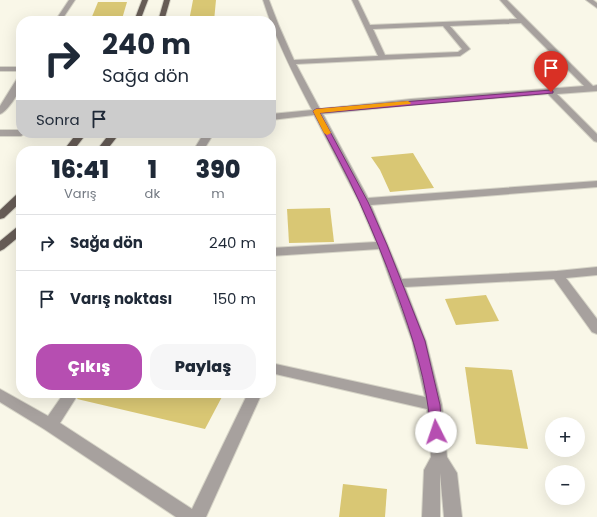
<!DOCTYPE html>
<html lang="tr">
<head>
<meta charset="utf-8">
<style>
	body { margin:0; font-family:Poppins,sans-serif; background:#f6f6f7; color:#1f2937; height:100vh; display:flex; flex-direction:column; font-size:15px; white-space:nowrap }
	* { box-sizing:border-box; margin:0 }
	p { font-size:13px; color:#747a83 }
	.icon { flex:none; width:22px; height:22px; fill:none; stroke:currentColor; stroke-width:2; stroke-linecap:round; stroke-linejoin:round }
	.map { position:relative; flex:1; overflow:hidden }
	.drawer { position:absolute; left:16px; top:146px; width:260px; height:252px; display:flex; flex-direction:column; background:#fff; border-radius:16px; box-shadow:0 4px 16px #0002 }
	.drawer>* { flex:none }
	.top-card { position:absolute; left:16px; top:16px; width:260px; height:122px; border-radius:16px; box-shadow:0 4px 16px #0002; background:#fff; color:#1f2937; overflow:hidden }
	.fabs { position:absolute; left:545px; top:417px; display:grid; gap:8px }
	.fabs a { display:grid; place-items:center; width:40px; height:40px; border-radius:50%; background:#fff; box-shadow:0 4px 16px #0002; font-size:20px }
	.pin { position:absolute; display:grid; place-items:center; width:34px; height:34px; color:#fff; margin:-41px -17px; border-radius:50% 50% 50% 0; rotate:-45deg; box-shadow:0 0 4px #0007 }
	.pin .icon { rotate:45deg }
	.me { position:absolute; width:44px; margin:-22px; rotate:356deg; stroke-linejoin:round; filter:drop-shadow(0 0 3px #0008) }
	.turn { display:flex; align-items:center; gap:14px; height:84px; padding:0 20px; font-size:18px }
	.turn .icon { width:52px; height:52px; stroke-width:2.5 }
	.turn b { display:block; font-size:28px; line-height:34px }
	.then { display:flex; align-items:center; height:38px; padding:0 20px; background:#0003; gap:8px; font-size:15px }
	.eta { display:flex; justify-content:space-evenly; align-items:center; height:68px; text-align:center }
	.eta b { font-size:24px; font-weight:800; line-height:28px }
	.action { display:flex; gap:8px; margin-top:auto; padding:8px 20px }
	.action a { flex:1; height:46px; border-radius:16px; background:#b64eb1; color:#fff; font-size:16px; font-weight:800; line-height:46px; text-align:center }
	.action a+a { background:#f6f6f7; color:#1f2937 }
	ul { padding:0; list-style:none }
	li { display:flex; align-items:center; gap:12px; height:56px; padding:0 20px; border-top:1px solid #e0e1e3 }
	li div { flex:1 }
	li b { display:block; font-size:15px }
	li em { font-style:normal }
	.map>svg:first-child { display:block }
	.building { fill:#d9c774 }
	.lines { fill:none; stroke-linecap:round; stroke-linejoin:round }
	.minor-casing { stroke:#d6d4c7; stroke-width:2 }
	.major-casing { stroke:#d6d4c7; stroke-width:2 }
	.minor { fill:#a7a19e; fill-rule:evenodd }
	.major { fill:#665c56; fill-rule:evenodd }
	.route { fill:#b64eb1; stroke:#763373 }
	.slow { fill:#f59e0b }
</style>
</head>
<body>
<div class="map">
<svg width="597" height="517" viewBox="0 0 597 517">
	<rect width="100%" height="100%" fill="#f9f7e8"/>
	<!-- building -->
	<g class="building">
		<path d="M193,0h23l-2,21h-25z"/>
		<path d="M98,2h29l-5,17h-31z"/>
		<path d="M413,153l21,35 -44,4 -10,-22 -9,-13z"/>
		<path d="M330,208l4,34 -45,1 -2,-34z"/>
		<path d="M486,295l13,26 -43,4 -11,-26z"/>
		<path d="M465,367l47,3 16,79 -52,-5z"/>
		<path d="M80,393h144l-19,36 -128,-30z"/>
		<path d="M343,484l44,5 -2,28h-46z"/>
	</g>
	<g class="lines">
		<!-- minor casing -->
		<g class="minor-casing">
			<g id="minor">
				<path d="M69,0h6l-14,21h-6z"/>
				<path d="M263,0h6l10,26 15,34 84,-4 -26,-56h6l12,25 147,-6 -17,-19h7l86,86 4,-1v6l-40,3 40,40v8l-3,-1 -46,-47 -137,11 -88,9 45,84 229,-17v6l-226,18 31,74 155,-8 40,-4v8l-31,3 31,41v15l-5,-2 -38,-53 -149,8 21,54 16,64 5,52 10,16 5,44h-18l-4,-44v44h-18l2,-47 7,-13 -4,-48 -156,-36v-10l154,34 -13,-56 -33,-92 -108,7v-8l105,-6 -17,-40 -45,-87 -43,5v-6l41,-4c-19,-36 -37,-72 -49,-110zM521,23l63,63 -173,13 -91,10 -24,-45 164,-8 10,-7 -20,-23zM443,26l19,23 -4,3 -73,3 -12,-26z"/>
				<path d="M586,0h7l4,3v5z"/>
				<rect x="0" y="67" width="21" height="4"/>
				<path d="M18,77h3c0,2 1,6 0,9 -2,7 -14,26 -21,28v-8z"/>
				<path d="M0,130h21v3h5l-5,3h-21z"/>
				<path d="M204,133h10l-11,18h-10z"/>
				<path d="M0,389l48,27 16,-23h15l-19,30 132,86 56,-116h14l-56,124h-30l-132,-88 -44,-27z"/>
			</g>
		</g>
		<!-- major casing -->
		<g class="major-casing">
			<g id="major">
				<path d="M142,0h6l-8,21h-6z"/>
				<path d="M164,0h6l-6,21h-6z"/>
				<path d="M77,133h10l-14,18h-10z"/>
				<path d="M110,133h10l-14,18h-10z"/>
				<path d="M21,193v9l-17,16 -4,1v-9l17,-16z"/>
				<path d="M21,226v9l-17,14 -4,2v-10l17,-14z"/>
			</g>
		</g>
		<!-- minor -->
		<use href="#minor" class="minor"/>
		<!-- major -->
		<use href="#major" class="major"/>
	</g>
	<!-- route -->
	<path class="route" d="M551,90l2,1v2l-233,20 48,89 19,43 38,96 15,64 2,27 -1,3 -5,1 -4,-1 -1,-3c-4,-51 -18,-94 -35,-141 -11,-30 -23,-59 -36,-88 -14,-31 -31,-61 -47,-92l3,-2z"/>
	<!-- slow -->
	<path class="slow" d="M408,101l3,2 -1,1 -90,9 11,20 -4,2 -3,-2 -11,-22 3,-2z"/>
</svg>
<div class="fabs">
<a>+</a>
<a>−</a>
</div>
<div class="pin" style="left:551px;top:92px;background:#d93025"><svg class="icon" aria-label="arrive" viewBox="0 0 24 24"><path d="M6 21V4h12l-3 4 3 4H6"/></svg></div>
<svg class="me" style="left:436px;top:432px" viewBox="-20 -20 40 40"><circle r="19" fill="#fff"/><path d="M0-13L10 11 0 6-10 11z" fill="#b64eb1"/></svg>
<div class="top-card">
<div class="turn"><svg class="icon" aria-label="right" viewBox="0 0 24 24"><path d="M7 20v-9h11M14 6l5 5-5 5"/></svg><div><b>240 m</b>Sağa dön</div></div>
<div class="then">Sonra<svg class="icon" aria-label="arrive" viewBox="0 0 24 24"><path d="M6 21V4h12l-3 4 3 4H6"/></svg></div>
</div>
<section class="drawer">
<div class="eta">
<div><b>16:41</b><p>Varış</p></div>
<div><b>1</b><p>dk</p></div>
<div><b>390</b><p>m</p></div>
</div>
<ul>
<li><svg class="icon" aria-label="right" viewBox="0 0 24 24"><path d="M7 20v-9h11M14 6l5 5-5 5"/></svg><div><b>Sağa dön</b></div><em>240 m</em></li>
<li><svg class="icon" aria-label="arrive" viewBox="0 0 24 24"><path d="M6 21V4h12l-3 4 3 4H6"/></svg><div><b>Varış noktası</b></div><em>150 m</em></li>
</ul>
<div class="action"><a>Çıkış</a><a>Paylaş</a></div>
</section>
</div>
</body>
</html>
